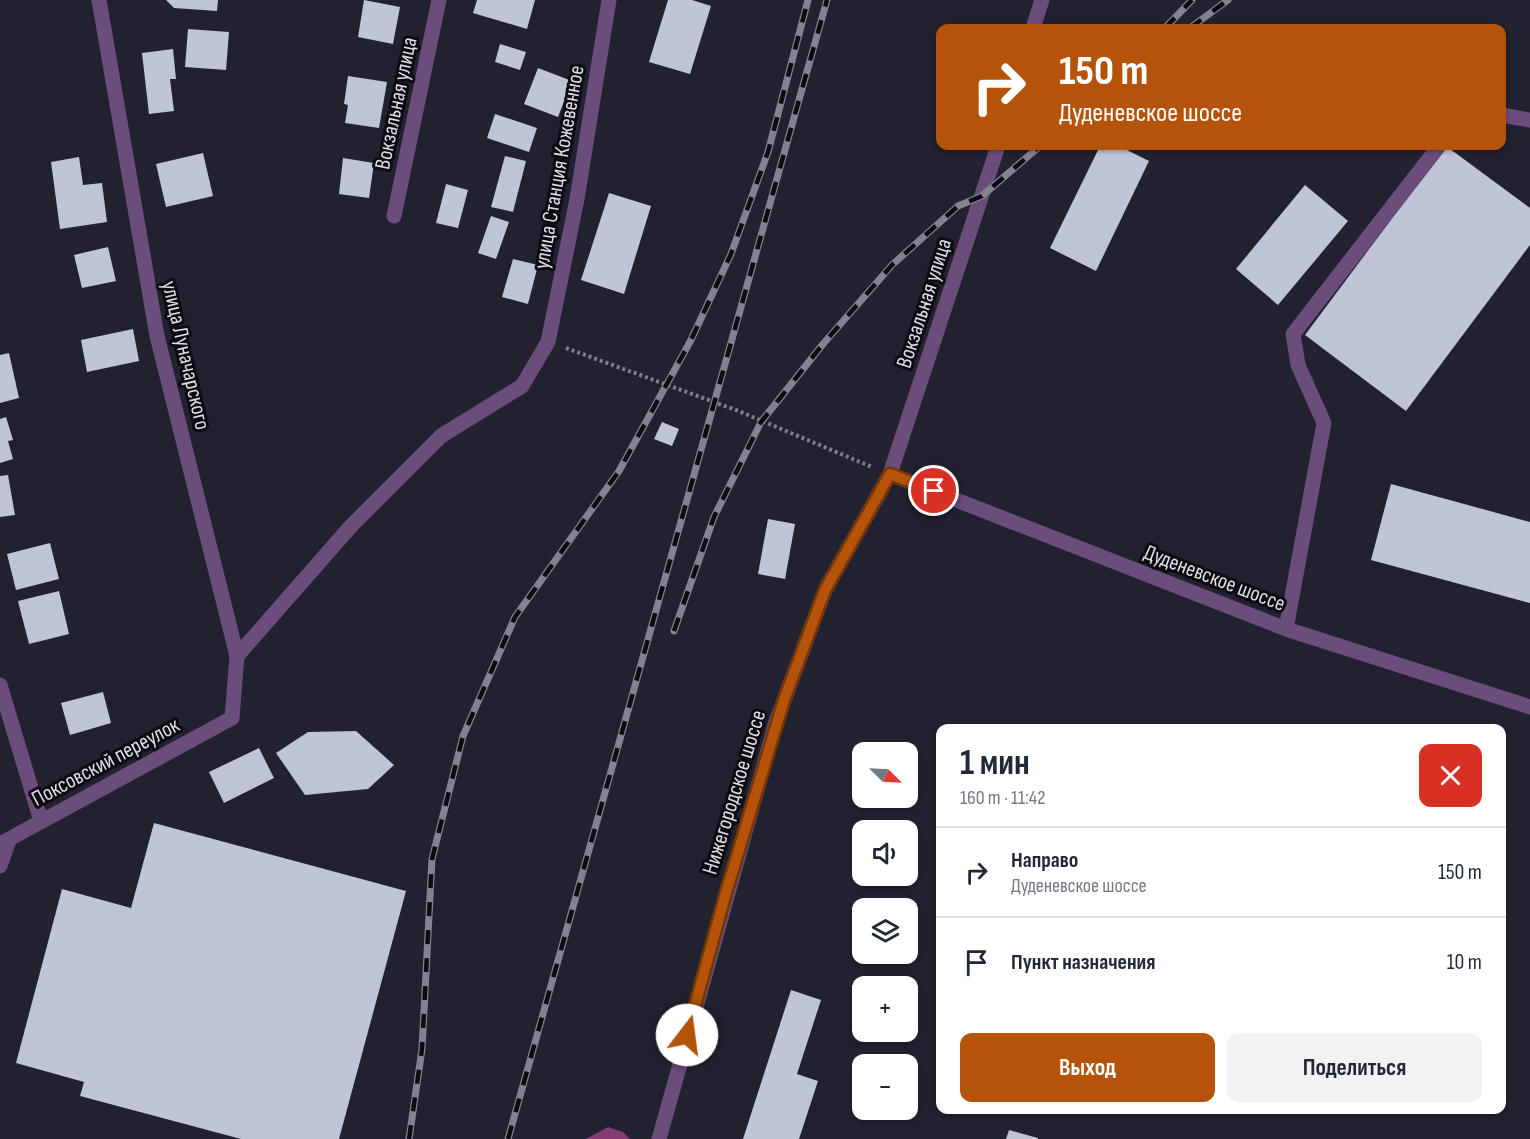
<!DOCTYPE html>
<html lang="ru">
<head>
<meta charset="utf-8">
<style>
	body { margin:0; font-family:"Sofia Sans Condensed",sans-serif; background:#f2f2f3; color:#1f2937; height:100vh; display:flex; flex-direction:column; font-size:22px; white-space:nowrap }
	* { box-sizing:border-box; margin:0 }
	p { font-size:20px; color:#747a83 }
	.icon { flex:none; width:33px; height:33px; fill:none; stroke:currentColor; stroke-width:2; stroke-linecap:round; stroke-linejoin:round }
	.map { position:relative; flex:1; overflow:hidden }
	.sheet { position:absolute; left:936px; top:724px; width:570px; height:390px; display:flex; flex-direction:column; background:#fff; border-radius:12px; box-shadow:0 2px 4px #0004 }
	.sheet>* { flex:none }
	.banner { position:absolute; left:936px; top:24px; width:570px; height:126px; border-radius:12px; box-shadow:0 2px 4px #0004; background:#b45309; color:#fff; overflow:hidden }
	.needle { width:39px; rotate:114deg }
	.buttons { position:absolute; left:852px; top:742px; display:grid; gap:12px }
	.buttons a { display:grid; place-items:center; width:66px; height:66px; border-radius:12px; background:#fff; box-shadow:0 2px 4px #0004; font-size:30px }
	.pin { position:absolute; display:grid; place-items:center; width:51px; height:51px; color:#fff; margin:-26px; border:3px solid #fff; border-radius:50%; box-shadow:0 2px 6px #0007 }
	.me { position:absolute; width:66px; margin:-33px; rotate:15deg; stroke-linejoin:round; filter:drop-shadow(0 0 4px #0008) }
	.turn { display:flex; align-items:center; gap:21px; height:126px; padding:0 24px; font-size:27px }
	.turn .icon { width:78px; height:78px; stroke-width:2.5 }
	.turn b { display:block; font-size:42px; line-height:51px }
	.round { display:grid; place-items:center; flex:none; width:63px; height:63px; border-radius:12px; background:#f2f2f3 }
	.summary { display:flex; align-items:center; justify-content:space-between; height:102px; padding:0 24px }
	h1 { font-size:36px; font-weight:700; line-height:45px }
	.action { display:flex; gap:12px; margin-top:auto; padding:12px 24px }
	.action a { flex:1; height:69px; border-radius:12px; background:#b45309; color:#fff; font-size:24px; font-weight:700; line-height:69px; text-align:center }
	.action a+a { background:#f2f2f3; color:#1f2937 }
	ul { padding:0; list-style:none }
	li { display:flex; align-items:center; gap:18px; height:90px; padding:0 24px; border-top:2px solid #e0e1e3 }
	li div { flex:1 }
	li b { display:block; font-size:22px }
	li em { font-style:normal }
	.map>svg:first-child { display:block }
	.forest { fill:#833d74 }
	.building { fill:#bdc5d7 }
	.lines { fill:none; stroke-linecap:round; stroke-linejoin:round }
	.path { stroke:#7f7f8b; stroke-width:4; stroke-dasharray:3 3; stroke-linecap:butt }
	.service { stroke:#6b4d7c; stroke-width:15 }
	.minor { stroke:#6b4d7c; stroke-width:15 }
	.tertiary { stroke:#6b4d7c; stroke-width:15 }
	.rail-casing { stroke:#83838f; stroke-width:7 }
	.rail { stroke:#0c0b12; stroke-width:4.5; stroke-dasharray:14; stroke-linecap:butt }
	.route-casing { stroke:#753606; stroke-width:15 }
	.route { stroke:#b45309; stroke-width:10 }
	.labels { text-anchor:middle; stroke-width:6; stroke-linejoin:round; paint-order:stroke }
	.street-label { font-size:22px; fill:#dfdfe9; stroke:#0c0b12 }
</style>
</head>
<body>
<div class="map">
<svg width="1530" height="1139" viewBox="0 0 1530 1139">
	<rect width="100%" height="100%" fill="#22212f"/>
	<!-- forest -->
	<path class="forest" d="M608,1127l15,5 7,7h-44z"/>
	<!-- building -->
	<g class="building">
		<path d="M166,0h52l-1,11 -43,-3z"/>
		<path d="M364,0l36,7 -7,37 -35,-7z"/>
		<path d="M477,0h58l-8,29 -54,-16z"/>
		<path d="M668,0h24l19,6 -21,68 -41,-12z"/>
		<path d="M188,29l41,3 -3,38 -41,-3z"/>
		<path d="M500,44l26,8 -6,18 -25,-8z"/>
		<path d="M173,49l3,30h-6l4,32 -25,3 -7,-61z"/>
		<path d="M538,68l34,13 -14,36 -34,-13z"/>
		<path d="M348,76l39,6 -8,46 -34,-5 3,-18 -4,-1z"/>
		<path d="M495,114l42,14 -8,24 -42,-14z"/>
		<path d="M1100,146h19l30,15 -53,110 -46,-23z"/>
		<path d="M1446,146l84,62v37l-124,166 -101,-76z"/>
		<path d="M203,153l10,43 -47,11 -10,-43z"/>
		<path d="M505,156l21,5 -13,51 -22,-5z"/>
		<path d="M79,157l4,28 19,-2 5,39 -47,7 -9,-67z"/>
		<path d="M343,158l31,5 -5,35 -30,-4z"/>
		<path d="M446,184l22,6 -10,38 -22,-5z"/>
		<path d="M1305,185l43,36 -70,84 -42,-36z"/>
		<path d="M609,193l42,13 -27,88 -43,-14z"/>
		<path d="M491,216l18,6 -13,37 -18,-6z"/>
		<path d="M108,247l8,34 -34,7 -8,-33z"/>
		<path d="M513,259l25,6 -10,39 -26,-7z"/>
		<path d="M133,329l6,32 -52,11 -6,-32z"/>
		<path d="M9,353l10,45 -19,5v-48z"/>
		<path d="M6,417l7,23 -5,1 5,18 -13,4v-44z"/>
		<path d="M662,422l17,7 -7,17 -18,-7z"/>
		<path d="M8,475l7,40 -15,2v-41z"/>
		<path d="M1391,484l139,38v81l-159,-43z"/>
		<path d="M768,519l27,5 -10,55 -27,-5z"/>
		<path d="M50,543l9,36 -43,11 -9,-36z"/>
		<path d="M59,591l10,43 -40,10 -11,-43z"/>
		<path d="M103,692l8,31 -41,12 -9,-32z"/>
		<path d="M356,731l38,34 -26,24 -63,6 -29,-42 32,-21z"/>
		<path d="M259,748l15,30 -50,25 -15,-31z"/>
		<path d="M154,823l252,68 -67,248h-98l-161,-43 4,-14 -68,-19 46,-174 69,19z"/>
		<path d="M791,990l30,10 -24,74 21,7 -19,58h-56z"/>
		<path d="M1009,1130l29,8v1h-32z"/>
	</g>
	<g class="lines">
		<!-- path -->
		<path class="path" d="M566,348l170,62 136,57"/>
		<!-- service -->
		<g class="service">
			<path d="M1502,115l28,5"/>
			<path d="M1286,629l38,-206 -26,-58 -5,-31 146,-188"/>
			<path d="M0,866l9,-26"/>
		</g>
		<!-- minor -->
		<g class="minor">
			<path d="M394,216l45,-216"/>
			<path d="M237,656l114,-130 90,-90 81,-50 26,-44 29,-143 32,-199"/>
			<path d="M0,685l41,136"/>
			<path d="M0,844l232,-126 5,-62 -80,-320 -58,-336"/>
		</g>
		<!-- tertiary -->
		<g class="tertiary">
			<path d="M1033,28l9,-28"/>
			<path d="M890,474l396,155 244,78"/>
			<path d="M659,1139l117,-417 49,-132 65,-116 108,-328"/>
		</g>
		<!-- rail casing -->
		<g class="rail-casing">
			<g id="rail">
				<path d="M1165,28l27,-28"/>
				<path d="M1190,28l38,-28"/>
				<path d="M674,631l40,-114 47,-95 62,-78 69,-79 66,-59 24,-10 58,-50"/>
				<path d="M409,1139l13,-90 10,-190 31,-123 52,-119 104,-146 72,-131 40,-86 37,-102 40,-152"/>
				<path d="M508,1139l319,-1139"/>
			</g>
		</g>
		<!-- rail -->
		<use href="#rail" class="rail"/>
	</g>
	<g class="lines">
		<!-- route casing -->
		<g class="route-casing">
			<path id="route" d="M687,1035l38,-139 59,-196 41,-110 65,-116 44,17"/>
		</g>
		<!-- route -->
		<use href="#route" class="route"/>
	</g>
	<g class="labels">
		<!-- street labels -->
		<g class="street-label">
			<text transform="translate(395 103) rotate(-78)" y="8">Вокзальная улица</text>
			<text transform="translate(558 167) rotate(-80)" y="8">улица Станция Кожевенное</text>
			<text transform="translate(923 303) rotate(-72)" y="8">Вокзальная улица</text>
			<text transform="translate(187 355) rotate(77)" y="8">улица Луначарского</text>
			<text transform="translate(1215 577) rotate(21)" y="8">Дуденевское шоссе</text>
			<text transform="translate(105 761) rotate(-28)" y="8">Поксовский переулок</text>
			<text transform="translate(733 792) rotate(-73)" y="8">Нижегородское шоссе</text>
		</g>
	</g>
</svg>
<div class="buttons">
<a><svg class="needle" viewBox="-14 -14 28 28"><path d="M0-13l5 13h-10z" fill="#e53935"/><path d="M0 13l5-13h-10z" fill="#747a83"/></svg></a>
<a><svg class="icon" aria-label="sound" viewBox="0 0 24 24"><path d="M4 9h4l5-4v14l-5-4H4zM17 9q2 3 0 6"/></svg></a>
<a><svg class="icon" aria-label="layers" viewBox="0 0 24 24"><path d="M12 4l9 5-9 5-9-5zM3 14l9 5 9-5"/></svg></a>
<a>+</a>
<a>−</a>
</div>
<div class="pin" style="left:934px;top:491px;background:#d93025"><svg class="icon" aria-label="arrive" viewBox="0 0 24 24"><path d="M6 21V4h12l-3 4 3 4H6"/></svg></div>
<svg class="me" style="left:687px;top:1035px" viewBox="-20 -20 40 40"><circle r="19" fill="#fff"/><path d="M0-13L10 11 0 6-10 11z" fill="#b45309"/></svg>
<div class="banner">
<div class="turn"><svg class="icon" aria-label="right" viewBox="0 0 24 24"><path d="M7 20v-9h11M14 6l5 5-5 5"/></svg><div><b>150 m</b>Дуденевское шоссе</div></div>
</div>
<section class="sheet">
<div class="summary"><div><h1>1 мин</h1><p>160 m · 11:42</p></div><a class="round" style="background:#d93025;color:#fff"><svg class="icon" aria-label="close" viewBox="0 0 24 24"><path d="M6 6l12 12M18 6L6 18"/></svg></a></div>
<ul>
<li><svg class="icon" aria-label="right" viewBox="0 0 24 24"><path d="M7 20v-9h11M14 6l5 5-5 5"/></svg><div><b>Направо</b><p>Дуденевское шоссе</p></div><em>150 m</em></li>
<li><svg class="icon" aria-label="arrive" viewBox="0 0 24 24"><path d="M6 21V4h12l-3 4 3 4H6"/></svg><div><b>Пункт назначения</b></div><em>10 m</em></li>
</ul>
<div class="action"><a>Выход</a><a>Поделиться</a></div>
</section>
</div>
</body>
</html>
